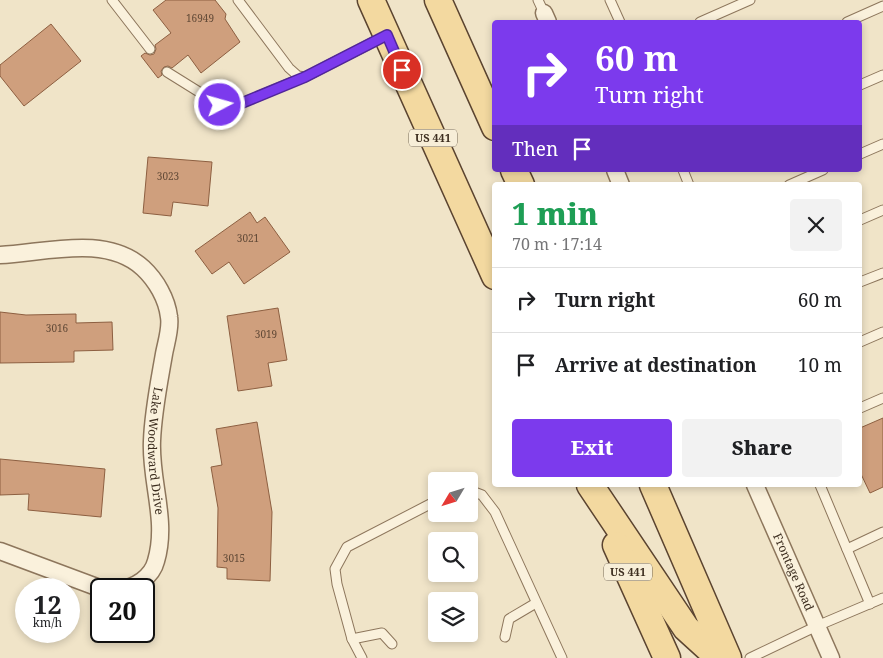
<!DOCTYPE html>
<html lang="en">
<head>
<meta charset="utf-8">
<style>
	body { margin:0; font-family:"Noto Serif",serif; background:#f2f2f2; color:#202124; height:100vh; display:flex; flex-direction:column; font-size:19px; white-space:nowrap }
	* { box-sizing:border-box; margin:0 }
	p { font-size:16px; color:#757577 }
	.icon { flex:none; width:28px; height:28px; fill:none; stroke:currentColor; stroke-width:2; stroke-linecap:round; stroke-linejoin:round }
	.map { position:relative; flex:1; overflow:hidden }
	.drawer { position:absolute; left:492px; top:182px; width:370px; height:305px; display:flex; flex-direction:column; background:#fff; border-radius:5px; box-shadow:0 2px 8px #0003 }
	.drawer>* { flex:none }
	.top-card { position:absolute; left:492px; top:20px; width:370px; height:152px; border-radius:5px; box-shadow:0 2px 8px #0003; background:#7c3aed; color:#fff; overflow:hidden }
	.needle { width:32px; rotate:232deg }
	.buttons { position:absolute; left:428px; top:472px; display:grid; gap:10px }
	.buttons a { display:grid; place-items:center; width:50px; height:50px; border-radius:5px; background:#fff; box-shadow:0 2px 8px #0003; font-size:25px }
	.speed { position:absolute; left:15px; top:578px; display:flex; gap:10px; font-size:25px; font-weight:700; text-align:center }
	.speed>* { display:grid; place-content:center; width:65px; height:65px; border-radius:50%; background:#fff; box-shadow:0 2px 8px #0003; line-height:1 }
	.speed small { font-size:12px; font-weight:400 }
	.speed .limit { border:2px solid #111; border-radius:8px; background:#fff; color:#111 }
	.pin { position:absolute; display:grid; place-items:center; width:42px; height:42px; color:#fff; margin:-21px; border:2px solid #fff; border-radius:50%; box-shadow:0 1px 5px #0007 }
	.me { position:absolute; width:55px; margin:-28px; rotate:84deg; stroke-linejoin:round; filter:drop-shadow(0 0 4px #0008) }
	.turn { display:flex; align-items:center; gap:18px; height:105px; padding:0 20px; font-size:22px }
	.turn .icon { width:65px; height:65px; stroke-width:2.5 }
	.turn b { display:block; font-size:35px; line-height:42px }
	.then { display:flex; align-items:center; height:48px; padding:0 20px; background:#0003; gap:10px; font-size:19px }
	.round { display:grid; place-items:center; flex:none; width:52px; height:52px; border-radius:5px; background:#f2f2f2 }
	.summary { display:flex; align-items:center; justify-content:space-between; height:85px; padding:0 20px }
	h1 { font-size:30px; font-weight:800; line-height:38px; color:#1e9e55 }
	.cta { display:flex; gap:10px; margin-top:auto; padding:10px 20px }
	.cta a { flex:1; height:58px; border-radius:5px; background:#7c3aed; color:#fff; font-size:20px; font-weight:800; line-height:58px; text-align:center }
	.cta a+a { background:#f2f2f2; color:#202124 }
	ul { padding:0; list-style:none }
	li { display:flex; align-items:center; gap:15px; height:65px; padding:0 20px; border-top:1px solid #e0e0e0 }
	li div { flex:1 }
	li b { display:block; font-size:19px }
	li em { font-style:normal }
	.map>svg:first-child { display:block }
	.building { fill:#cf9f7d; stroke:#8d5f41 }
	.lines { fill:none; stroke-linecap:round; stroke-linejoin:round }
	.lane-casing { stroke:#8d765c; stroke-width:11 }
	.street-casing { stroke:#8d765c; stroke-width:19 }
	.primary-casing { stroke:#5b4430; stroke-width:29 }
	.lane { stroke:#faf1dc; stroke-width:9 }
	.street { stroke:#faf1dc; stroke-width:16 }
	.primary { stroke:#f3d9a0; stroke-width:26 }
	.route-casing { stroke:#51269a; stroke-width:12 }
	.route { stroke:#7c3aed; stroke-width:9 }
	.labels { text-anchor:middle; stroke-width:4; stroke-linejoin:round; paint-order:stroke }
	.number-label { font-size:10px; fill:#624a37 }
	.shield { fill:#f7eed8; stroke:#756857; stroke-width:1 }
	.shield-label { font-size:11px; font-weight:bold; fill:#3d2e20 }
	.street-label { font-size:12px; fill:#3d2e20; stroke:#f7eed8 }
</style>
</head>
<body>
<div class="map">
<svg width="883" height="658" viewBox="0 0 883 658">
	<rect width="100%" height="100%" fill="#f0e4c8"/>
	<!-- building -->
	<g class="building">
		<path d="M166,0h49l11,14 -1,5 15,23 -39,31 -13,-18 -16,13 -4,-2 -4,1 -3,4 1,4 -4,3 -17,-22 4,-3 5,2 4,-1 2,-5 -1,-4 16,-12 -18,-23z"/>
		<path d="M51,24l30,37 -57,45 -24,-30v-11z"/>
		<path d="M148,157l64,5 -4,44 -35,-4 -2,14 -28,-3z"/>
		<path d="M250,212l7,11 8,-6 25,35 -46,32 -15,-22 -17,12 -17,-23z"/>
		<path d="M278,308l9,52 -19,3 4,23 -34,5 -11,-75z"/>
		<path d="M0,312l26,3 50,-1v9l36,-1 1,28 -39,1v11l-74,1z"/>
		<path d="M883,418v69l-13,6 -10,-21v-44z"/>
		<path d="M257,422l15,90 -2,69 -43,-2v-11l-10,-1 1,-59 -7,-41 11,-2 -6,-36z"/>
		<path d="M0,459l105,10 -4,48 -73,-7 1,-16 -29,1z"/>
	</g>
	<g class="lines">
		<!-- lane casing -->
		<g class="lane-casing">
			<g id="lane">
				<path d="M112,0l38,49"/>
				<path d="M238,0l51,68 9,8 7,1 80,-41"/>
				<path d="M538,0l6,13"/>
				<path d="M610,0l10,22"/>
				<path d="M700,22l50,-22"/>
				<path d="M847,22l36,-16"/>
				<path d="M167,72l53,33 22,-2 62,-26"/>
				<path d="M860,85l23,-10"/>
				<path d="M860,154l23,-10"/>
				<path d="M683,170l6,15"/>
				<path d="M789,185l34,-15"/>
				<path d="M860,220l23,-10"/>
				<path d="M860,282l23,-9"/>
				<path d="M860,342l23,-10"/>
				<path d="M860,408l23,-10"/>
				<path d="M820,485l50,119"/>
				<path d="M469,490l13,5 13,17 67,146"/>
				<path d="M847,549l36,-17"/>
				<path d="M505,637l4,-18 27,-16"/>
				<path d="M352,639l30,-6 10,11"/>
				<path d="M362,658l-10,-19 -15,-55 -2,-15 12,-22 89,-46"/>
				<path d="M750,658l67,-32 66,-28"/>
			</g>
		</g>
		<!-- street casing -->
		<g class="street-casing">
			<g id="street">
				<path d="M544,13l4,9"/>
				<path d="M615,170l6,15"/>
				<path id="s1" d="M0,255c45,-2 106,-21 143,13 13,12 24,31 26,49 2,11 -3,26 -5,37 -5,29 -11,58 -12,87 -2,40 16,80 4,120 -4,16 -21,27 -37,28"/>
				<path id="s2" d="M755,485l76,173"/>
				<path d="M0,551l102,38"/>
			</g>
		</g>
		<!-- primary casing -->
		<g class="primary-casing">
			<g id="primary">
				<path d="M371,0l124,276"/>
				<path d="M438,0l57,127"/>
				<path d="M514,170l7,15"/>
				<path d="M590,485l96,143 22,20 13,10"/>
				<path d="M653,485l75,173"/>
				<path d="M616,545l51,113"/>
			</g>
		</g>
		<!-- lane -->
		<use href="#lane" class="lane"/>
		<!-- street -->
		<use href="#street" class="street"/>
		<!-- primary -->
		<use href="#primary" class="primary"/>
	</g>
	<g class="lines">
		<!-- route casing -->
		<g class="route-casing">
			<path id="route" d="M220,105l22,-2 63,-26 82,-42 15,35"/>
		</g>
		<!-- route -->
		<use href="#route" class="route"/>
	</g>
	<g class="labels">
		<!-- number labels -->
		<g class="number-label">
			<text x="200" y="22">16949</text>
			<text x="168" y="180">3023</text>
			<text x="248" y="242">3021</text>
			<text x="57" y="332">3016</text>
			<text x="266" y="338">3019</text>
			<text x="234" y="562">3015</text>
		</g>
		<!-- shield labels -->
		<g class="shield">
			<rect x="409" y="129.5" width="48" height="17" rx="4"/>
			<rect x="604" y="563.5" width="48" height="17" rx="4"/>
		</g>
		<g class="shield-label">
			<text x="433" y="142">US 441</text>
			<text x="628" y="576">US 441</text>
		</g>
		<!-- street labels -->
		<g class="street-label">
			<text dy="4" stroke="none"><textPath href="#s1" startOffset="340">Lake Woodward Drive</textPath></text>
			<text dy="4" stroke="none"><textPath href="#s2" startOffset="95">Frontage Road</textPath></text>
		</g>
	</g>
</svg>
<div class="buttons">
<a><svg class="needle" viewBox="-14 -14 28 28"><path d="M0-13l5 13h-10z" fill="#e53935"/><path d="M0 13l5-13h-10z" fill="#757577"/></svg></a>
<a><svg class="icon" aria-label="search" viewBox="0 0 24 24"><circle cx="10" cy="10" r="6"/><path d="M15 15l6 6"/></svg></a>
<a><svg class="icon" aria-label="layers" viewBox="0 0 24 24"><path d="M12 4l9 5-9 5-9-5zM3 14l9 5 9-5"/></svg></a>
</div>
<div class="speed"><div>12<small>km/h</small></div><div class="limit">20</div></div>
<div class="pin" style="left:402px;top:70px;background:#d93025"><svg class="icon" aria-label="arrive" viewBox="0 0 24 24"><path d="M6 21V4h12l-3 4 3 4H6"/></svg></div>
<svg class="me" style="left:220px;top:105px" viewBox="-20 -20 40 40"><circle r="17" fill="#7c3aed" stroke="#fff" stroke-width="3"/><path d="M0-11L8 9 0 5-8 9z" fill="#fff"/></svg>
<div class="top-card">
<div class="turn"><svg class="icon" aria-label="right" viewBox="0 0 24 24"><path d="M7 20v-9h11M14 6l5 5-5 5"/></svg><div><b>60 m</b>Turn right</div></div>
<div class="then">Then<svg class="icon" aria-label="arrive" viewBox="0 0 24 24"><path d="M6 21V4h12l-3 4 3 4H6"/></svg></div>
</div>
<section class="drawer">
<div class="summary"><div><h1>1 min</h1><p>70 m · 17:14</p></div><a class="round"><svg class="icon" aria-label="close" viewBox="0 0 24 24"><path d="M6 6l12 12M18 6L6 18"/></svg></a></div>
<ul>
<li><svg class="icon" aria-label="right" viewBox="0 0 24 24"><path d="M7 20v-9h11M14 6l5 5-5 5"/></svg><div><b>Turn right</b></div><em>60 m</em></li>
<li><svg class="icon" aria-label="arrive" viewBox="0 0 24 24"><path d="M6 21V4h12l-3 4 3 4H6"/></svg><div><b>Arrive at destination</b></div><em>10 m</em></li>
</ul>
<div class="cta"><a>Exit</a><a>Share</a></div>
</section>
</div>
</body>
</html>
